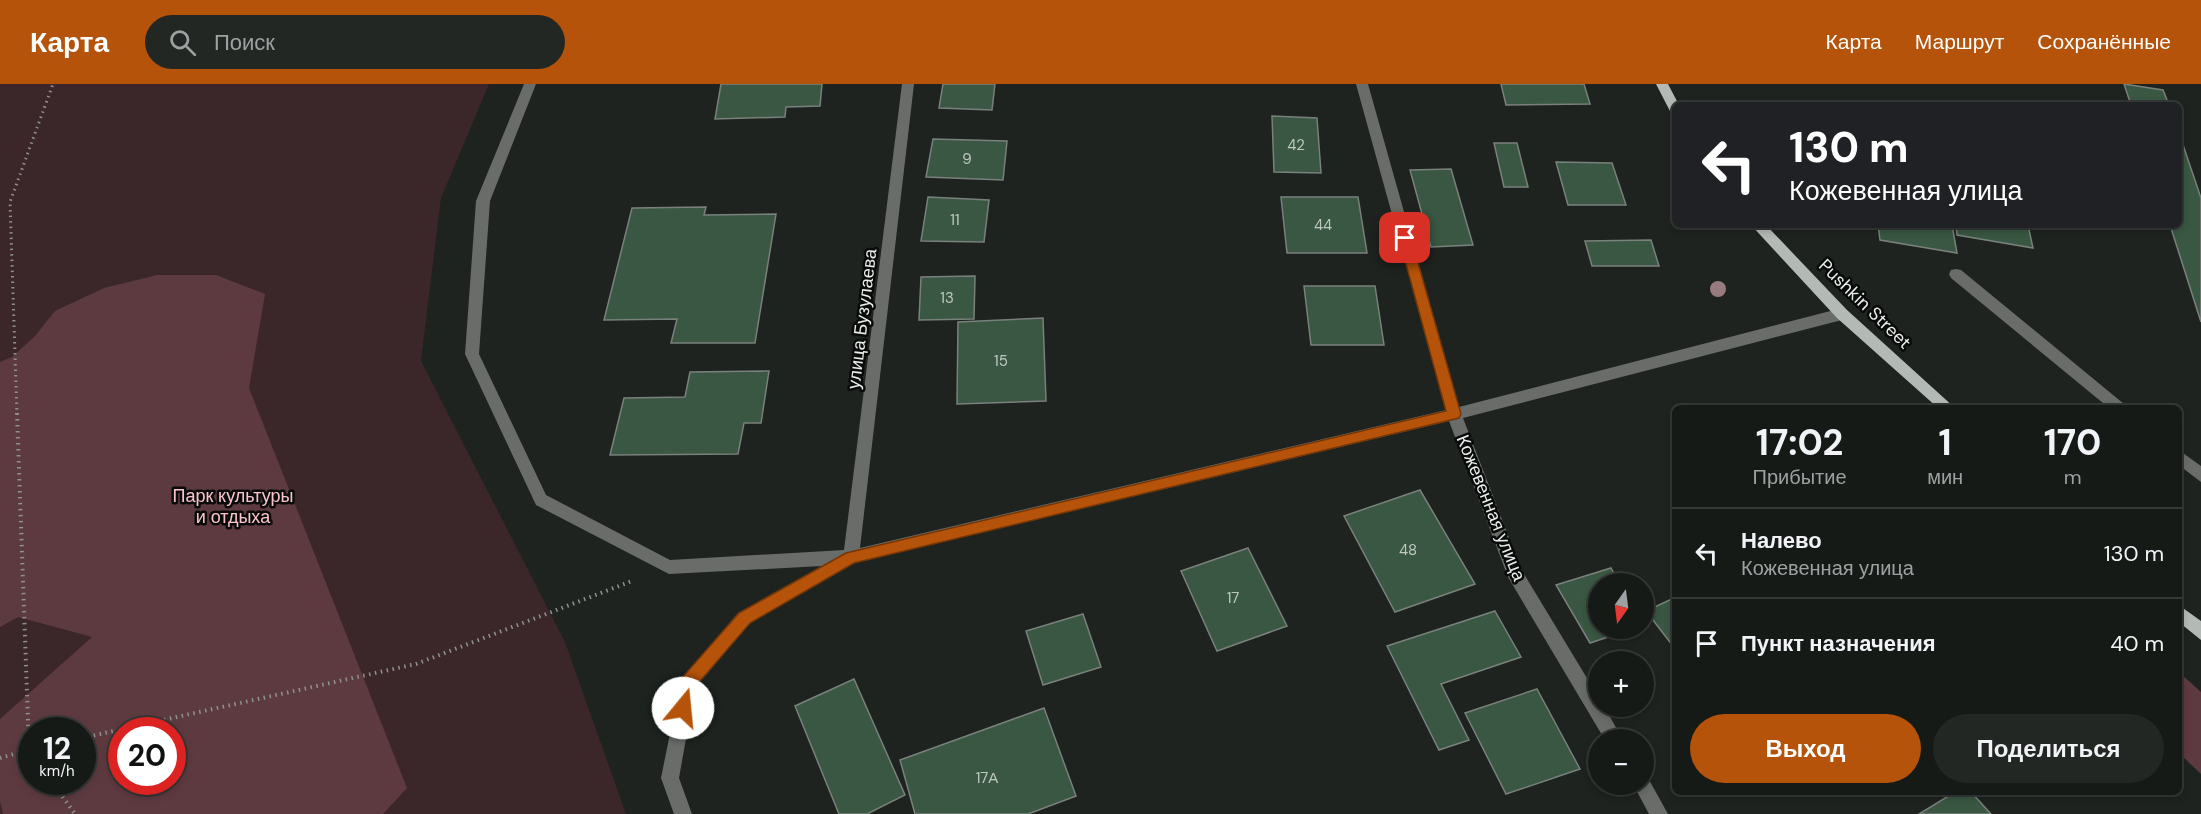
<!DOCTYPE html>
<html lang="ru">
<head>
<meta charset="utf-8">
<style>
	body { margin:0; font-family:"DM Sans",sans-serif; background:#232724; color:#f1f3f6; height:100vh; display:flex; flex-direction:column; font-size:22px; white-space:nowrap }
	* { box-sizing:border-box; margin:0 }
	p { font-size:20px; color:#9ea1a1 }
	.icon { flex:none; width:33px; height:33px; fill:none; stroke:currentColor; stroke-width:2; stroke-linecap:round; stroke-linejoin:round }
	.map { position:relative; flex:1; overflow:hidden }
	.details { position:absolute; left:1672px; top:321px; width:510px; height:390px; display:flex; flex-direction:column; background:#161a17; border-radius:9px; box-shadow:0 3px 9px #0003,0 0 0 2px #353836 }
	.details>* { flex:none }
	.hud { position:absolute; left:1672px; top:18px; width:510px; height:126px; border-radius:9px; box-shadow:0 3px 9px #0003,0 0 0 2px #353836; background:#202124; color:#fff; overflow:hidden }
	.needle { width:39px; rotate:194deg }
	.tools { position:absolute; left:1588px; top:489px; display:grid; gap:12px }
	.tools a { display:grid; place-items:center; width:66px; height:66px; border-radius:50%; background:#161a17; box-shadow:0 3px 9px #0003,0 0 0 2px #353836; font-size:30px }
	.speed { position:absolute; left:18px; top:633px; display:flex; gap:12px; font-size:30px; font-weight:700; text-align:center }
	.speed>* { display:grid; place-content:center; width:78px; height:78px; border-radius:50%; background:#161a17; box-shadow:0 3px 9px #0003,0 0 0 2px #353836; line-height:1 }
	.speed small { font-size:15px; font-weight:400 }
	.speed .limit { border:9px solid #d22; background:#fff; color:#111 }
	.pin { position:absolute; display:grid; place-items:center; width:51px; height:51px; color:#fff; margin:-26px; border-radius:12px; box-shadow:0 3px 9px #0006 }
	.me { position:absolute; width:66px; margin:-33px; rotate:17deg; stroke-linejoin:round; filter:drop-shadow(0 0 4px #0008) }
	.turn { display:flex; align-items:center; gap:21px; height:126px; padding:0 18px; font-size:27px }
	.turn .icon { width:78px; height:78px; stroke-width:2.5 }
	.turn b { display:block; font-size:42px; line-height:51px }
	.eta { display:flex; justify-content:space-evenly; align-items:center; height:102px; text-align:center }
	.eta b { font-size:36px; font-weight:700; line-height:42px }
	.action { display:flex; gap:12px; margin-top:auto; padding:12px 18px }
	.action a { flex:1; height:69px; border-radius:36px; background:#b45309; color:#fff; font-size:24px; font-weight:700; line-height:69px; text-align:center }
	.action a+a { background:#232724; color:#f1f3f6 }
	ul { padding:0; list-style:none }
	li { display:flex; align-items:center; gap:18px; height:90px; padding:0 18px; border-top:2px solid #353836 }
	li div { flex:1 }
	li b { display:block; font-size:22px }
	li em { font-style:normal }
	header { display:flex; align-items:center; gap:36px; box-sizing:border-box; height:84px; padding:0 30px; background:#b45309; color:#fff }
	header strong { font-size:28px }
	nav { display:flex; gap:33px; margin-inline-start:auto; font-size:21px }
	.search { width:420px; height:54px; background:#232724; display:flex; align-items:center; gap:15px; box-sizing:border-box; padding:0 21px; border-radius:33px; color:#9ea1a1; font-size:22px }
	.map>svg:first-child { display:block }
	.green { fill:#3b2629; fill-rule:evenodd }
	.forest { fill:#5d3a40; fill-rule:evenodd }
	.building { fill:#395742; stroke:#7a807c; stroke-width:1.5 }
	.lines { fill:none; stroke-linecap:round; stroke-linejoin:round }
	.path-far1 { stroke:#8e928e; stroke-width:3; stroke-dasharray:1.5 4; stroke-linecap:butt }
	.path { stroke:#8e928e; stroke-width:4; stroke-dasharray:1.5 4.5; stroke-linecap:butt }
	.minor { fill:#6a6c6a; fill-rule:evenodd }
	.major { fill:#b3b9b5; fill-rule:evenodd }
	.tree { fill:#987b7e }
	.route { fill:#b45309; stroke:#753606; stroke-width:1.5 }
	.labels { text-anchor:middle; stroke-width:5; stroke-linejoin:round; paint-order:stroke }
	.number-label { font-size:15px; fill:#bec8c1 }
	.street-label { font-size:18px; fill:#ebeeeb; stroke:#090b0a }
	.park-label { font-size:18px; fill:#fbc3cc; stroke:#090b0a }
</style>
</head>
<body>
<header>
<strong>Карта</strong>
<div class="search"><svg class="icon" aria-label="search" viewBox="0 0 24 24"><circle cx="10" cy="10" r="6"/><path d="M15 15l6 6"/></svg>Поиск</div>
<nav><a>Карта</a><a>Маршрут</a><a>Сохранённые</a></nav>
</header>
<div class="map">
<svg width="2201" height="730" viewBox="0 0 2201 730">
	<rect width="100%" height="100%" fill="#1e231f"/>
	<!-- green -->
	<path class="green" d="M0,0h489l-48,114 -20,163 144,281 61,172h-626zM32,646h50v52h-50zM122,646h50v52h-50z"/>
	<!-- forest -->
	<g class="forest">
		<path d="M157,191h59l49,19 -16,94 158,400 -24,26h-380l-3,-13v-82l92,-82 -74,-20 -18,10v-265l12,-5 23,-21 20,-25 49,-23zM32,646h50v52h-50zM122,646h50v52h-50z"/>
		<path d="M2180,589l21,19v82l-21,-20z"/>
	</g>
	<!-- building -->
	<g class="building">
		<path d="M721,0h101l-2,22 -34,1 -1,10 -70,2z"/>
		<path d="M943,0h52l-3,26 -53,-2z"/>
		<path d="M1501,0h83l6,20 -84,1z"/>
		<path d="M2124,0l39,6 6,15h-38z"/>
		<path d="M1272,32l45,2 4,55 -47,-1z"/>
		<path d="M2180,52l21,62v124l-31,-97h10z"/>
		<path d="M933,55l74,2 -4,39 -77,-3z"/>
		<path d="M1494,59h23l11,44h-24z"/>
		<path d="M1556,78l56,1 14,42h-58z"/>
		<path d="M1451,85l22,76 -42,2 -21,-77z"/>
		<path d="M928,113l61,3 -5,42 -63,-1z"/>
		<path d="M1281,113h77l9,56h-80z"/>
		<path d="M706,123l-2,8 72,-1 -21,129h-84l6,-24 -73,1 28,-112z"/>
		<path d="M1878,141h74l5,28 -77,-13z"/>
		<path d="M1956,141h72l5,23 -76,-13z"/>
		<path d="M1651,156l8,26h-67l-7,-25z"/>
		<path d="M975,192l-1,43 -55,1 2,-43z"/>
		<path d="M1304,202h71l9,59h-73z"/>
		<path d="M1043,234l3,83 -89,3 1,-82z"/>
		<path d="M769,287l-8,52h-17l-6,31 -128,1 14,-57 61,-1 5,-25z"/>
		<path d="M1420,406l55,94 -80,28 -51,-96z"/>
		<path d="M1248,464l39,78 -70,25 -36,-80z"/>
		<path d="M1611,484l9,16h-21v44h36l-45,15 -34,-58z"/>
		<path d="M1676,513v53l-30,-39z"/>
		<path d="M1495,527l26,46 -80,27 28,56 -30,10 -52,-104z"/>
		<path d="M1083,530l18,53 -58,18 -17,-54z"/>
		<path d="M854,595l51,116 -38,19h-28l-44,-108z"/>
		<path d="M1537,605l43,80 -74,25 -41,-81z"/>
		<path d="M1044,624l32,88 -48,18h-113l-15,-54z"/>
		<path d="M1955,708h16l20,22h-72z"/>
	</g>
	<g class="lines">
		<!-- path-far1 -->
		<path class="path-far1" d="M17,331l-7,-213 43,-118"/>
		<!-- path -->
		<g class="path">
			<path d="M17,329l12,336 3,5"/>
			<path d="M82,654l334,-74 216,-83"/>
			<path d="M0,674l32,-9"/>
			<path d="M52,698l23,32"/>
		</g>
		<!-- minor -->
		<g class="minor">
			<path d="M524,0h12l-46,117 -11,153 67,141 124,65 174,-10 58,-466h12l-54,464 586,-138 -90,-326h12l91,323 383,-99 7,6 -7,6 -379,98 58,151 78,129v8h5l19,34h-18l-97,-163 -59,-156 -595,142 -104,60 -55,65 -16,90 13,36h-18l-13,-36 20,-99 57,-66 84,-47 -153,8 -133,-69 -71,-151 11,-153z"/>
			<path d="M1956,185l5,1 163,134 2,4h-17l-158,-130 -2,-4 2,-4z"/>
			<path d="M2180,367l21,15v16l-21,-16z"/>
			<path d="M1644,692l4,2 20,36h-19l-16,-30h11z"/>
		</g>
		<!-- major -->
		<g class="major">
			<path d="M1656,0h12l11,21h-3v11l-4,-1z"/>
			<path d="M1751,141h15l81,85 108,98h-17l-101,-90z"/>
			<path d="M2180,522l21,15v19l-21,-17z"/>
		</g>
	</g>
	<!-- trees -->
	<circle class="tree" cx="1718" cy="205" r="8"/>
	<!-- route -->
	<path class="route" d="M1405,150l6,4 50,176 -2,4 -605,145 -104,60 -56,65 -6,25 -5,2 -6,-2 -2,-5 6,-29 58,-66 107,-60 600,-142 -47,-173z"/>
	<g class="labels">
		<!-- number labels -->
		<g class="number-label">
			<text x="1296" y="66">42</text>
			<text x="967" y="80">9</text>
			<text x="955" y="141">11</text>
			<text x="1323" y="146">44</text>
			<text x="947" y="219">13</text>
			<text x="1001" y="282">15</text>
			<text x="1408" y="471">48</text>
			<text x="1233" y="519">17</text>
			<text x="987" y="699">17А</text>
		</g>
		<!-- street labels -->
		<g class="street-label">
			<text transform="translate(1865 220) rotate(44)" y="6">Pushkin Street</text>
			<text transform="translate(862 235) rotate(-83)" y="6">улица Бузулаева</text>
			<text transform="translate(1491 424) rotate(68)" y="6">Кожевенная улица</text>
		</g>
		<!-- park labels -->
		<g class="park-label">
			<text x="233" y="418">Парк культуры<tspan x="233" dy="21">и отдыха</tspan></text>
		</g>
	</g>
</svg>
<div class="tools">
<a><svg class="needle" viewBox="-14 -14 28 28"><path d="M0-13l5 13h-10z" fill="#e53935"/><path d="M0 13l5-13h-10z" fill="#9ea1a1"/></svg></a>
<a>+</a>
<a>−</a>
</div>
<div class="speed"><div>12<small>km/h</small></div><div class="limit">20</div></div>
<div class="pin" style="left:1405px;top:154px;background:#d93025"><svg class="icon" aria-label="arrive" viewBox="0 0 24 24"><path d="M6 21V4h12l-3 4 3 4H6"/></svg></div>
<svg class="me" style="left:683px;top:624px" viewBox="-20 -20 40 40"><circle r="19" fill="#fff"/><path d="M0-13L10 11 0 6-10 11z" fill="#b45309"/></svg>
<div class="hud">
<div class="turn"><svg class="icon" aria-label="left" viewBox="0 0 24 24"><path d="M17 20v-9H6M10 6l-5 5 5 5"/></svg><div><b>130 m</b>Кожевенная улица</div></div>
</div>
<section class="details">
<div class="eta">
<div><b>17:02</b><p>Прибытие</p></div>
<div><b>1</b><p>мин</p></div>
<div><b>170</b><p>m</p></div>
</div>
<ul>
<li><svg class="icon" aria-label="left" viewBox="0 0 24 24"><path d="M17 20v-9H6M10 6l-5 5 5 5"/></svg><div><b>Налево</b><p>Кожевенная улица</p></div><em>130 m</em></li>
<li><svg class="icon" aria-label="arrive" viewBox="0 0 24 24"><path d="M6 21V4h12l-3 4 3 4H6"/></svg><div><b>Пункт назначения</b></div><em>40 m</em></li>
</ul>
<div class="action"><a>Выход</a><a>Поделиться</a></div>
</section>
</div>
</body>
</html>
